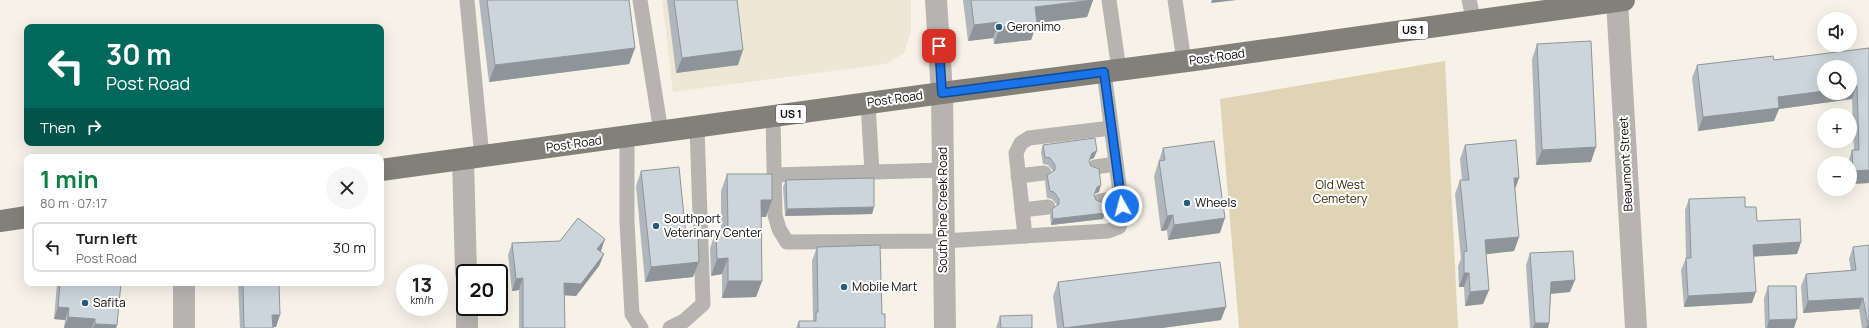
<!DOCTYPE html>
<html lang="en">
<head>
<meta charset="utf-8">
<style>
	body { margin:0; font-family:Manrope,sans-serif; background:#f6f6f6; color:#202124; height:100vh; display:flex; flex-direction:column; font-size:15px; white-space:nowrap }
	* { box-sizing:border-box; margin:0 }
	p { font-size:13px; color:#757577 }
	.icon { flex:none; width:22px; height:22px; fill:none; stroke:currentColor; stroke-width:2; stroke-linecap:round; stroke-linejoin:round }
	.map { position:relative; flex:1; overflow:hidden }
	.details { position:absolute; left:24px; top:154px; width:360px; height:132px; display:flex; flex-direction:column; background:#fff; border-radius:8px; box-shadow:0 4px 16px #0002 }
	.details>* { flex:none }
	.guide { position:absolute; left:24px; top:24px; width:360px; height:122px; border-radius:8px; box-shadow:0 4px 16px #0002; background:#00695c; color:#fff; overflow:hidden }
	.controls { position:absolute; left:1817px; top:12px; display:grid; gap:8px }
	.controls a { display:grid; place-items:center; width:40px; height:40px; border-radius:50%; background:#fff; box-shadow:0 4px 16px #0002; font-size:20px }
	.speed { position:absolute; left:396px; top:264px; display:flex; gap:8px; font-size:20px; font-weight:700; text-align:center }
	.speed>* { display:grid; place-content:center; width:52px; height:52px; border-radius:50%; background:#fff; box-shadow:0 4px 16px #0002; line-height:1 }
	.speed small { font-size:10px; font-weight:400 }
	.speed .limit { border:2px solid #111; border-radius:6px; background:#fff; color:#111 }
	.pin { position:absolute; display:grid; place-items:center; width:34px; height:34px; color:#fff; margin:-17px; border-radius:8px; box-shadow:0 2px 6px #0006 }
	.me { position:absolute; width:44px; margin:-22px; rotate:353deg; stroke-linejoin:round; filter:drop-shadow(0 0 3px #0008) }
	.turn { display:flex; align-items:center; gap:14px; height:84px; padding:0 16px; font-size:18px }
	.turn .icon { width:52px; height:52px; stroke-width:2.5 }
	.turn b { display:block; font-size:28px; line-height:34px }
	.then { display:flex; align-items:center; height:38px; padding:0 16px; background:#0003; gap:8px; font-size:15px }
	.round { display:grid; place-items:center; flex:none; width:42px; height:42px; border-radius:21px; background:#f6f6f6 }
	.headline { display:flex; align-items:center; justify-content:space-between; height:68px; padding:0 16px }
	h1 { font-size:24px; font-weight:700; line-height:30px; color:#0b8043 }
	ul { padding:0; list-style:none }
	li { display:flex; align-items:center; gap:12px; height:50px; margin:0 8px 6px; padding:0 8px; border:2px solid #e0e0e0; border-radius:8px }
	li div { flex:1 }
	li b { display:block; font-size:15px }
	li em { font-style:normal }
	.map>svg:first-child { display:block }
	.built { fill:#eee7d6 }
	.green { fill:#e0d4b7 }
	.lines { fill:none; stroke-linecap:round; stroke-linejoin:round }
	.lane { stroke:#b6b4b0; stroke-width:15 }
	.street { stroke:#b6b4b0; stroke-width:22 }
	.primary { stroke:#838079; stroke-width:22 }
	.wall { fill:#afb7bc }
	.shaded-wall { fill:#8e9599 }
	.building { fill:#cbd5db; stroke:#8e9599 }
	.route-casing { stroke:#114b97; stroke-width:10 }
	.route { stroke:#1a73e8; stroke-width:7 }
	.poi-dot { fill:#295c79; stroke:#fff; stroke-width:1.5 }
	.labels { text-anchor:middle; stroke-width:4; stroke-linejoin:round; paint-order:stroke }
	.shield { fill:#fff; stroke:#565654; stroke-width:1 }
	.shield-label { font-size:11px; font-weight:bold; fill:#0e0d0a }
	.poi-label { font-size:12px; fill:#0e0d0a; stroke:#fff; text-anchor:start }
	.street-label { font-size:12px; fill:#0e0d0a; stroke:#fff }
	.park-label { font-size:12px; fill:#392a03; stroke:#fff }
</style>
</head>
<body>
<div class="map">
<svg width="1869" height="328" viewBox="0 0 1869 328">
	<rect width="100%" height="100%" fill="#f6f2e8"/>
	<!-- built -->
	<path class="built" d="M662,0h249v31l-7,22 -18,11 -213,28z"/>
	<!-- green -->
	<path class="green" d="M1445,61l13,267h-219l-19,-229z"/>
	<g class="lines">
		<!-- lane -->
		<g class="lane">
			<path d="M467,0l15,157"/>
			<path d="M640,0l21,132"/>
			<path d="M1109,0l10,70"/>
			<path d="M1175,0l9,61"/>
			<path d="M1469,0l5,21"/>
			<path d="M868,103l4,69"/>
			<path d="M773,116l2,99 4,14 8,13 156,-1 165,-10 11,-4 4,-12 -19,-143"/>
			<path d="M627,137v85l5,92 9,14"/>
			<path d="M1095,167l21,-3"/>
			<path d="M774,175l168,-5"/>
			<path d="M1018,176l26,-3"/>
			<path d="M1100,201l20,-3"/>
			<path d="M1022,210l26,-3"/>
			<path d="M1025,236l-9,-83 5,-10 8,-5 82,-10"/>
			<path d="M670,328l14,-7 19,-17 -6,-177"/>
		</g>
		<!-- street -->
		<g class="street">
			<path d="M936,0l6,93 3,235"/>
			<path d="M1617,1l19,327"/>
			<path d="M463,159l3,114"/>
			<path d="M467,307v21"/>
			<path d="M184,328v-45"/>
		</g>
		<!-- primary -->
		<g class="primary">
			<path d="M381,170l561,-77 260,-34 422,-59"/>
			<path d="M0,221l27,-4"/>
		</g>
	</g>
	<!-- wall -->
	<g class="wall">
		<path d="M479,0h150l6,48 -6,16 -140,18z"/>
		<path d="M667,0h70l1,65 -62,8z"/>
		<path d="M963,0h130l-6,17 -50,6 -6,17 -37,4 -1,-6 -25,3z"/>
		<path d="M1537,44l54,118 -55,3 -4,-106z"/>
		<path d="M1869,48v135l-19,1v-21h-2l4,-13h2l-2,-51 -73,10 -5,12 -76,10 -6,-53 5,-13 77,-5z"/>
		<path d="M1043,145l51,13 -5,2v1l10,31 -5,2v1l9,24 -52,6 -1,-9 2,-7 5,-4 -5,-6 -5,-1 -2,-16 2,-7 6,-4 -5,-6 -5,-1 -2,-12z"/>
		<path d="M1465,145l50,45 4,47 -5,14 -28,3 3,36 -6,14 -18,2 -1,-19h-5l-1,-21 3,-7 -6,-65 5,-14h2l-2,-21z"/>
		<path d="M1163,148l57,85 -52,7 -1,-10 -6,1 -7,-55z"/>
		<path d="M641,171l45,65 7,41 -48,5 -9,-96z"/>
		<path d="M727,174l39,43h-5l1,64 -6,16 -34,1v-24l-11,2 -1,-28 6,-17 5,-1v-39z"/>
		<path d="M786,180l88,27 -2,7 -87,2 -2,-29z"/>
		<path d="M1689,199l56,8 12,14 44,21 -4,12 -43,2 -2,47 -68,4 -3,-37 5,-12 -1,-48z"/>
		<path d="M512,243l89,8 -1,1 4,2 -5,12 -23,30 -12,-1 1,33h-46v-38l-7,1 -4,-36z"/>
		<path d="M817,247l65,67 3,14h-89l3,-7h14v-2l-1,-58z"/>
		<path d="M1853,247l16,81h-7l-3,-19 -56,4 -2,-27 5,-12 45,-3 -2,-12z"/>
		<path d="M1530,253l40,39 -19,2 -2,29 -1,5h-18l-4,-63z"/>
		<path d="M1058,282l163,38 -59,8h-105l-4,-32z"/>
		<path d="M57,283h64l-4,42 -1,3h-52l1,-8 -11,-1z"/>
		<path d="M238,283h41l-3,44h-3v1h-33z"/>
		<path d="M1768,286l26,42h-29l-1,-30z"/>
		<path d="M1000,316l32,12h-36z"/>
	</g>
	<!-- shaded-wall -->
	<g class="shaded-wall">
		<path d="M1093,0l-6,17 -58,7 6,-17z"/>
		<path d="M1212,0h25l-26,3z"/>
		<path d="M999,22l-6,16 -25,3 6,-16z"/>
		<path d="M1037,23l-6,17 -37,4 6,-17z"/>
		<path d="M635,48l-6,16 -140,18 6,-17z"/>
		<path d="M743,50l-5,15 -62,8 6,-15z"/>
		<path d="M1857,86l-5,13 -73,10 -5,12 -76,10 5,-14 75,-20 46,-6v2h26v-6z"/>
		<path d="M1596,147l-5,15 -55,3 6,-15z"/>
		<path d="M1097,151l-3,7 -5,2 3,-7z"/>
		<path d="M1869,170v13l-19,1v-5l3,-8z"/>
		<path d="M1514,178h5l-5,14z"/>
		<path d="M1101,185l-2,7 -5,2 3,-7z"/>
		<path d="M761,200h11l-6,17h-11z"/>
		<path d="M874,207l-2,7 -87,2 2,-7z"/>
		<path d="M1105,213l-2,6 -52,6 2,-6z"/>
		<path d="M1173,215l-6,15 -6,1 6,-15z"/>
		<path d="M1225,218l-5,15 -52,7 6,-15z"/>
		<path d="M1519,237l-5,14 -34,4 5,-15z"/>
		<path d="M605,239l-4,12 -9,10 5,-12z"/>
		<path d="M1801,242l-4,12 -48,3 4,-12z"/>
		<path d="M604,254l-5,12 -23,30 -16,-1 4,-12z"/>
		<path d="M728,258l-6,16 -11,2 6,-17z"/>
		<path d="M699,262l-6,15 -48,5 6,-15z"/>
		<path d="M1464,273h5l-5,14h-5z"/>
		<path d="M523,278l-4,12 -7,1 4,-12z"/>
		<path d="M1575,280l-5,12 -23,2 4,-12z"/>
		<path d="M728,281h34l-6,16 -34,1z"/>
		<path d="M1489,290l-6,14 -18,2 5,-14z"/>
		<path d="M1756,292l-4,11 -68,4 4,-11z"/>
		<path d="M1863,298l-4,11 -56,4 5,-12z"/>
		<path d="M58,307l11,1 -4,12 -11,-1z"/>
		<path d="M1226,307l-5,13 -59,8h-97z"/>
		<path d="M272,315h8l-4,12h-8z"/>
		<path d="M68,317l27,2 -3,9h-28z"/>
		<path d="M1797,319l-3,9h-27l2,-8z"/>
		<path d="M1535,323h14l-1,5h-15z"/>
		<path d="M95,324l22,1 -1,3h-23z"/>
		<path d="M1868,324h1v4h-3z"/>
	</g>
	<!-- building -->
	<g class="building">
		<path d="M487,0h142l6,48 -140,17z"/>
		<path d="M674,0h63l6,50 -61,8z"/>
		<path d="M971,0h122l-58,7 2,16 -37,4 -1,-5 -25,3z"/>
		<path d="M1591,41l5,106 -54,3 -5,-106z"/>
		<path d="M1869,48v122l-16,1 -1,-21h7l-2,-64 -7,1v-20h-26v24l-46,6 1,11 -76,9 -6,-52 76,-9 1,4z"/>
		<path d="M1095,138l2,13 -5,2 -3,8 2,5 8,3 2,16 -4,2 -3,8 2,5 8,3 1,10 -52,6 -1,-10 7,-5v-5l-5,-7 -4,-1 -3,-16 8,-5v-5l-5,-7 -5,-1 -2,-12z"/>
		<path d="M1516,140l3,38h-5l5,59 -34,3 4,50 -19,2 -1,-19h-5v-21l3,-1 -7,-71h9l-4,-35z"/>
		<path d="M1214,141l11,77 -51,7 -1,-10 -6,1 -8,-55 6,-1 -2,-12z"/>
		<path d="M679,167l7,69 12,-1 1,27 -48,5 -10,-96z"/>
		<path d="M727,174h45v26h-11l1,81h-34v-23l-11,1 -1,-28 12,-2z"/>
		<path d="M874,178v29l-87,2 -1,-29z"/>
		<path d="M1745,197v10h11l1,14 43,-2 1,23 -48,3 3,47 -68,4 -2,-38h5l-2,-59z"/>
		<path d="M578,218l27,21 -8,10 7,5 -23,30 -17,-1 1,45h-42v-50l-7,1 -4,-36 48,-2z"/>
		<path d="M880,245l2,69h3v14h-86v-7h17v-9h2l-1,-65z"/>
		<path d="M1869,245v79h-1l-5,-26 -55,3 -2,-27 50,-4 -3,-23z"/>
		<path d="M1573,251l2,29 -24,2 -2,41h-14l-5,-70z"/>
		<path d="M1220,262l6,45 -162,21 -6,-46z"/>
		<path d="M60,283h61l-4,42 -22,-1v-5l-27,-2 1,-9 -11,-1z"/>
		<path d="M243,283h36l1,32h-8l1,13h-29z"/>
		<path d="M1768,286h28l1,33 -28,1z"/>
		<path d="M1032,315v13h-31l-1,-12z"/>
	</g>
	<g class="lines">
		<!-- route casing -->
		<g class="route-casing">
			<path id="route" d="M939,46l3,47 162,-21 18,134"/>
		</g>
		<!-- route -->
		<use href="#route" class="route"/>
	</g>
	<!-- markers -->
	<g class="poi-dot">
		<circle cx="999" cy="27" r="4"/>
		<circle cx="1187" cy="203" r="4"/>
		<circle cx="656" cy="226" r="4"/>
		<circle cx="844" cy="287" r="4"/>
		<circle cx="85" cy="303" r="4"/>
	</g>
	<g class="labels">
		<!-- shield labels -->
		<g class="shield">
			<rect x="1398" y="21" width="30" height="18" rx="3"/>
			<rect x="776" y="105" width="30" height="18" rx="3"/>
		</g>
		<g class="shield-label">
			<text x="1413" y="34">US 1</text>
			<text x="791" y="118">US 1</text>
		</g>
		<!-- poi labels -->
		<g class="poi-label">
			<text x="1007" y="31">Geronimo</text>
			<text x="1195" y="207">Wheels</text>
			<text x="664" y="223">Southport<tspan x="664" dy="14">Veterinary Center</tspan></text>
			<text x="852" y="291">Mobile Mart</text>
			<text x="93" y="307">Safita</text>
		</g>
		<!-- street labels -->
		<g class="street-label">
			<text transform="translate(1217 57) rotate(-8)" y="4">Post Road</text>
			<text transform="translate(895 99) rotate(-8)" y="4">Post Road</text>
			<text transform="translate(574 144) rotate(-8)" y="4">Post Road</text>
			<text transform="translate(1626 164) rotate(-93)" y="4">Beaumont Street</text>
			<text transform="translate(943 210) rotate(-90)" y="4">South Pine Creek Road</text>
		</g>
		<!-- park labels -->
		<g class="park-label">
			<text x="1340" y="189">Old West<tspan x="1340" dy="14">Cemetery</tspan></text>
		</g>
	</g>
</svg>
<div class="controls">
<a><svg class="icon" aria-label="sound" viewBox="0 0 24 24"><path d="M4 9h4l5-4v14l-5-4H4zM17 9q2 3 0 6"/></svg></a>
<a><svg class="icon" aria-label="search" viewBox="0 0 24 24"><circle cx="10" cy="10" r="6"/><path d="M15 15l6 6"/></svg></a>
<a>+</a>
<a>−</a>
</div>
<div class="speed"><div>13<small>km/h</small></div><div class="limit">20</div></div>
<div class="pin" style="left:939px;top:46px;background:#d93025"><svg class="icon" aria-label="arrive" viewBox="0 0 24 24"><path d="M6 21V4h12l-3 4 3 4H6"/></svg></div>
<svg class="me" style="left:1122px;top:206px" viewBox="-20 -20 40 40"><circle r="17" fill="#1a73e8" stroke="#fff" stroke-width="3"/><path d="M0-11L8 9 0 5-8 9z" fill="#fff"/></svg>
<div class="guide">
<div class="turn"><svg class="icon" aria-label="left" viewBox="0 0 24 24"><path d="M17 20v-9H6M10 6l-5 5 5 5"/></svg><div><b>30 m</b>Post Road</div></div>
<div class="then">Then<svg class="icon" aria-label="right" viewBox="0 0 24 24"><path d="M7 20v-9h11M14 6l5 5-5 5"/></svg></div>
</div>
<section class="details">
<div class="headline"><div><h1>1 min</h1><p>80 m · 07:17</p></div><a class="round"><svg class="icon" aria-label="close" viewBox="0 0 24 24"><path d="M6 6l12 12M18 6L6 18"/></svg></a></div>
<ul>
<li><svg class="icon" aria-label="left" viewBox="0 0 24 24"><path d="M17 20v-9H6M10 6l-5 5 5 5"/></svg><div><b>Turn left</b><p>Post Road</p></div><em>30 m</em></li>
</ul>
</section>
</div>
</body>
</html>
